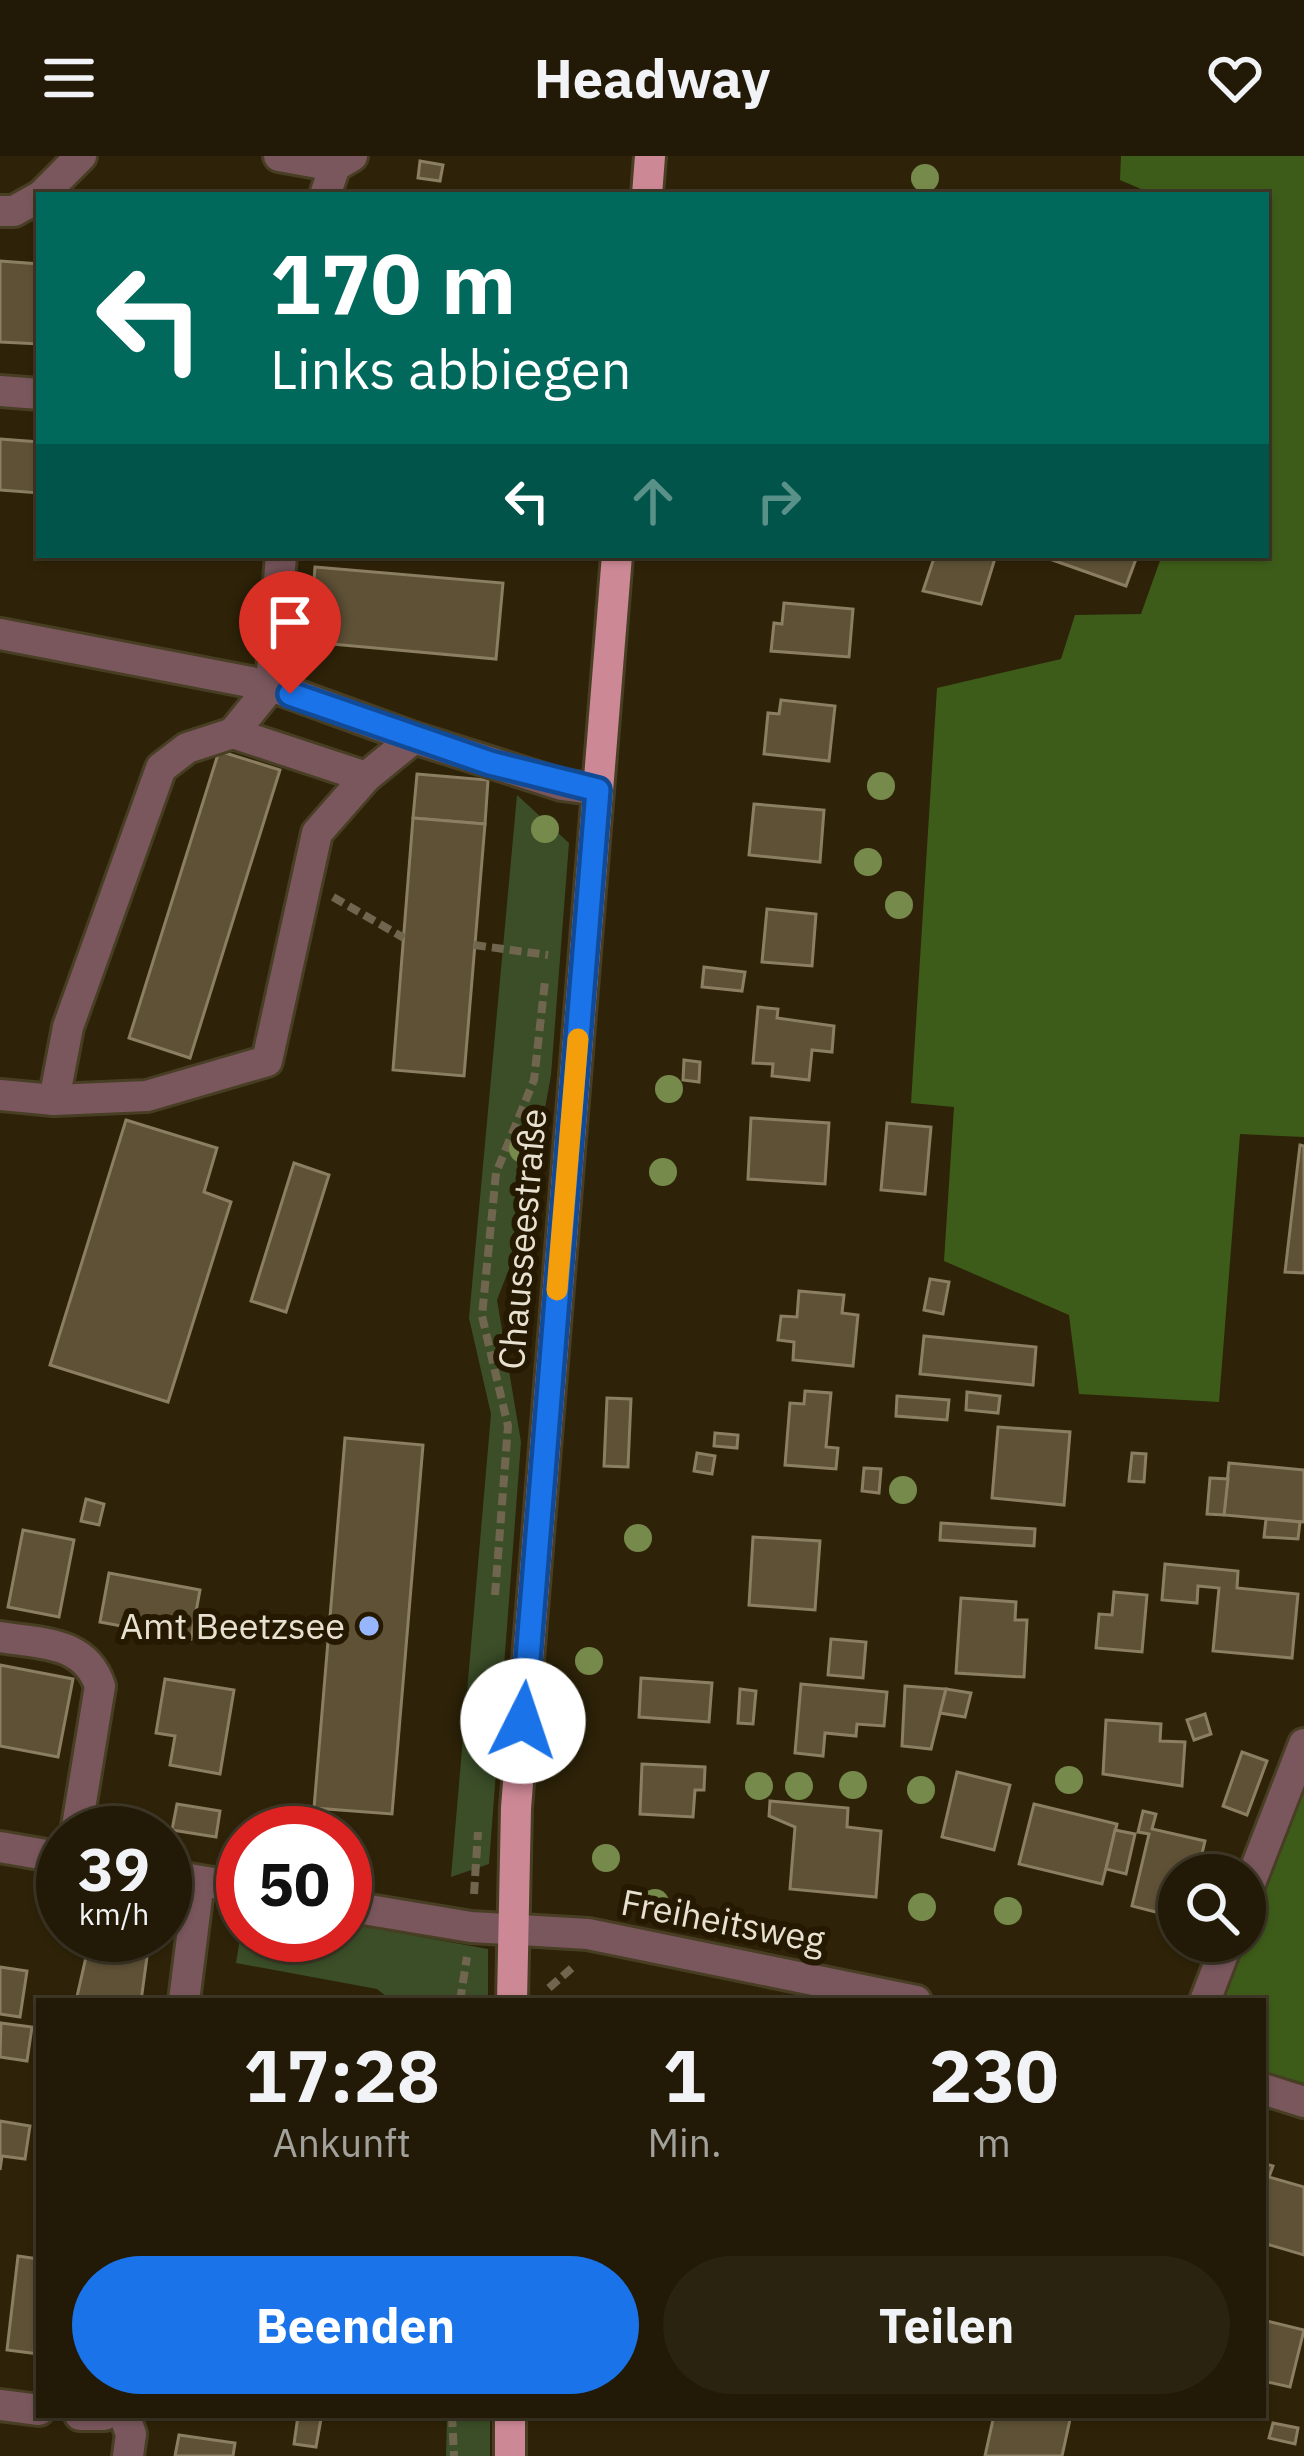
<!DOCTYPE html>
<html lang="de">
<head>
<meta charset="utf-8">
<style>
	body { margin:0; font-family:"IBM Plex Sans",sans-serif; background:#2a2310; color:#f1f3f6; height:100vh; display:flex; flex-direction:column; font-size:45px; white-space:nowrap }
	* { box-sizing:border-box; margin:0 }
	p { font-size:39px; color:#a2a19b }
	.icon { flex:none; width:66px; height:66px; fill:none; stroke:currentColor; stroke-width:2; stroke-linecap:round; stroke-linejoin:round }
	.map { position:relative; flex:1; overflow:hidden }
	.drawer { position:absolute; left:36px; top:1842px; width:1230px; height:420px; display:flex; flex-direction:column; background:#221a06; border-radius:0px; box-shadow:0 3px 9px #0004,0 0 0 3px #3f3828 }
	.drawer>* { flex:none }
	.top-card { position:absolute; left:36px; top:36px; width:1233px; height:366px; border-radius:0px; box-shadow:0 3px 9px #0004,0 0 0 3px #3f3828; background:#00695c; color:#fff; overflow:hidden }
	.buttons { position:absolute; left:1158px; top:1698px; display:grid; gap:24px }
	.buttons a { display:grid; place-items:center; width:108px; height:108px; border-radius:50%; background:#221a06; box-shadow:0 3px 9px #0004,0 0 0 3px #3f3828; font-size:60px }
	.speed { position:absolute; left:36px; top:1650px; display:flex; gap:24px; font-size:60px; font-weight:700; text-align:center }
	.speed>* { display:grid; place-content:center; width:156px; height:156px; border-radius:50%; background:#221a06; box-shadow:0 3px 9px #0004,0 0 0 3px #3f3828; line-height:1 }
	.speed small { font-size:30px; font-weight:400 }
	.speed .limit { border:18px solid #d22; background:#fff; color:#111 }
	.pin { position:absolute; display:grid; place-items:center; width:102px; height:102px; color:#fff; margin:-123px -51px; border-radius:50% 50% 50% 0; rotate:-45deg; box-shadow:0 0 12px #0007 }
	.pin .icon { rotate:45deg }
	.me { position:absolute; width:132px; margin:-66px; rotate:4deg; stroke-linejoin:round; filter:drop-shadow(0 0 9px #0008) }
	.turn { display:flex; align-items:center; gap:42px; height:252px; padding:0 36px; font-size:54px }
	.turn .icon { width:156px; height:156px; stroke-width:2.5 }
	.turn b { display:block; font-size:84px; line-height:102px }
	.lanes { display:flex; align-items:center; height:114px; padding:0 36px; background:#0003; justify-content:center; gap:60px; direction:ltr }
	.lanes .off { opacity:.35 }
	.eta { display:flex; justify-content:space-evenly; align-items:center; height:204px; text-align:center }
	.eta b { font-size:72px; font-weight:800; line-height:84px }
	.cta { display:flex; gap:24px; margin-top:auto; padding:24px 36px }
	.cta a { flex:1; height:138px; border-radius:72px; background:#1a73e8; color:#fff; font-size:48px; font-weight:800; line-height:138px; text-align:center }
	.cta a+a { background:#2a2310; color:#f1f3f6 }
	header { display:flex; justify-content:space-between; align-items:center; height:156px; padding:0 36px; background:#221a06; font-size:54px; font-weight:800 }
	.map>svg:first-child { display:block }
	.green { fill:#3b4e28 }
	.forest { fill:#3e5c19 }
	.building { fill:#5e5136; stroke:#8b7e61; stroke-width:3 }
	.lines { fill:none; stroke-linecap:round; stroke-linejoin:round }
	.minor-casing { stroke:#483e24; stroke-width:36 }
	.major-casing { stroke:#483e24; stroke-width:36 }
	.path { stroke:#70664f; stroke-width:8; stroke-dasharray:12 6; stroke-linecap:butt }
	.minor { stroke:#79575d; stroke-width:30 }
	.major { stroke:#cd8895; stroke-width:30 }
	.tree { fill:#768a4b }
	.route-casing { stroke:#114b97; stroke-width:30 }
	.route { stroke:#1a73e8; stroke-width:21 }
	.slow { stroke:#f59e0b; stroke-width:21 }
	.poi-dot { fill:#97b6fd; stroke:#251a01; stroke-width:4.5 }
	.labels { text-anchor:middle; stroke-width:12; stroke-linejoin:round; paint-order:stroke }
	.street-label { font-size:36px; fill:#e8e1d1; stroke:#251a01 }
	.poi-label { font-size:36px; fill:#e8e1d1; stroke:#251a01; text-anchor:end }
</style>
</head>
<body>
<header><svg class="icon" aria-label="menu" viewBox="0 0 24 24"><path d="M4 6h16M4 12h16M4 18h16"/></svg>Headway<svg class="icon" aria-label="heart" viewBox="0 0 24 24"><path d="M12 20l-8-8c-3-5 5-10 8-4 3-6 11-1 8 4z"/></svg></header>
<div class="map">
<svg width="1304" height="2300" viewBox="0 0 1304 2300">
	<rect width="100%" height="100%" fill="#2e2308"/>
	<!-- green -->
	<g class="green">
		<path d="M517,639l52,48 -18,232 -29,160 -25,65 24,142 -32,422 -38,13 40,-463 -22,-96z"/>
		<path d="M243,1763v16h102v-12l143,26v52h-96l-15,-12 -141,-26z"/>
		<path d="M447,2259h43v41h-44z"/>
	</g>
	<!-- forest -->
	<g class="forest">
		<path d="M1121,0h183v981l-64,-3 -21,268 -140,-8 -10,-79 -125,-54 10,-154 -43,-4 26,-415 124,-29 14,-44 66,-1 21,-59h104v-360h-111l-35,-15z"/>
		<path d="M1304,1619v308l-41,-12v-70h-44z"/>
	</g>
	<!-- building -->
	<g class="building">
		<path d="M420,5l23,4 -3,16 -22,-3z"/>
		<path d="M0,105l39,3v80l-39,-2z"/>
		<path d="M0,283l39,3v51l-39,-3z"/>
		<path d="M935,399h61l-15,49 -58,-13z"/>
		<path d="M1123,399l13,4 -10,27 -82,-29z"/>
		<path d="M315,411l188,16 -7,76 -187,-17z"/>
		<path d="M784,447l69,6 -4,48 -78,-6 3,-28 8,1z"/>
		<path d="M781,544l54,6 -6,55 -65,-7 4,-41 11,1z"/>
		<path d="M219,595l61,19 -90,288 -61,-20z"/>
		<path d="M417,618l71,6 -3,44 -72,-6z"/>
		<path d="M754,648l70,6 -4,52 -71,-7z"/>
		<path d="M413,662l72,6 -21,252 -71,-6z"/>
		<path d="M767,753l49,5 -4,52 -50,-4z"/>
		<path d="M704,811l41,5 -3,19 -40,-4z"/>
		<path d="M758,851l20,2 -1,9 57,8 -2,26 -20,-2 -3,30 -37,-4 1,-12 -20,-1z"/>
		<path d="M684,904l16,2 -1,20 -16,-2z"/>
		<path d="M751,962l78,5 -4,61 -77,-5z"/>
		<path d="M126,964l91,28 -13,44 27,10 -63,200 -118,-37z"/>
		<path d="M887,967l44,4 -6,67 -44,-4z"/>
		<path d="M1300,989l4,1v127l-19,-1z"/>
		<path d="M294,1007l35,12 -43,137 -35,-11z"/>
		<path d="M930,1123l19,3 -6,32 -19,-4z"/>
		<path d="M799,1135l45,4 -2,18 16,2 -5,51 -60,-6 1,-18 -16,-2 3,-24 16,1z"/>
		<path d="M924,1180l112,11 -3,38 -113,-11z"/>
		<path d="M805,1235l26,2 -5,54 12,1 -2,21 -51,-4 5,-62 14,1z"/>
		<path d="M967,1236l33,4 -2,17 -32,-3z"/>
		<path d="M897,1240l52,4 -2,20 -51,-4z"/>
		<path d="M607,1242l24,1 -3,68 -24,-1z"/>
		<path d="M998,1271l72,5 -6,73 -72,-7z"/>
		<path d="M715,1277l23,2 -1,13 -23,-2z"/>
		<path d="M345,1282l78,7 -31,369 -78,-6z"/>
		<path d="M697,1297l18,3 -3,18 -18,-3z"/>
		<path d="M1132,1297l14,1 -2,28 -15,-1z"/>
		<path d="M1229,1307l75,7v52l-80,-7z"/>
		<path d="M864,1312l17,1 -2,24 -17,-2z"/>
		<path d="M1210,1322l18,1 -4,36 -17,-1z"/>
		<path d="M86,1343l18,5 -5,21 -18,-4z"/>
		<path d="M1266,1363l34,3 -2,17 -34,-2z"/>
		<path d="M941,1367l94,6 -1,17 -94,-6z"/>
		<path d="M23,1374l51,10 -15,77 -51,-10z"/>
		<path d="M753,1381l67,4 -5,69 -66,-5z"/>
		<path d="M1165,1408l73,7 -1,17 61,6 -6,64 -79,-7 6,-63 -21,-2 -1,17 -35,-3z"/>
		<path d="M109,1417l91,17 -9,49 -91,-17z"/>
		<path d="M1114,1436l33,3 -5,57 -46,-4 3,-34 13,1z"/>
		<path d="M961,1442l55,4 -1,18h12l-3,57 -68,-4z"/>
		<path d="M831,1483l35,3 -3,36 -35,-3z"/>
		<path d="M0,1509l73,14 -15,78 -58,-11z"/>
		<path d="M641,1522l71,5 -3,39 -70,-5z"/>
		<path d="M165,1523l69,11 -14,84 -50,-9 5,-29 -19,-3z"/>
		<path d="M801,1528l86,8 -3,34 -27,-2 -1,12 -31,-3 -2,23 -28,-3z"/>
		<path d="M905,1530l41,3 -15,60 -29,-3z"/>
		<path d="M740,1533l16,2 -3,33 -15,-1z"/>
		<path d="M946,1533l25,4 -6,24 -25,-4z"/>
		<path d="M1205,1558l6,20 -17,6 -7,-20z"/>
		<path d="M1106,1564l55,4 -1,17 25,1 -3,44 -79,-12z"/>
		<path d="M1242,1596l25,9 -20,54 -24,-9z"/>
		<path d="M642,1608l63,3 -1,23h-9l-2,27 -53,-3z"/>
		<path d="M957,1616l53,13 -16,65 -52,-13z"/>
		<path d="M770,1645l78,7 -1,19 34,4 -5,66 -86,-8 5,-62 -26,-11z"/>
		<path d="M177,1648l43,7 -4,26 -44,-7z"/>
		<path d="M1034,1648l83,20 -15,60 -83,-20z"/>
		<path d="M1143,1655l13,3 -4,15 53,12 -8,34h-18v43l-47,-12 17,-72 -11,-2z"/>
		<path d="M1115,1674l20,4 -9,40 -20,-5z"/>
		<path d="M91,1779h59l-9,66h-65z"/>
		<path d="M0,1811l27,4 -7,46 -20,-3z"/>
		<path d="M1,1867l31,4 -5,34 -27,-4z"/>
		<path d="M0,1965l30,5 -5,33 -23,-3 -2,14z"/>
		<path d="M1263,2007l10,3 -4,11 35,10v68l-41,-12z"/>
		<path d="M18,2100l21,3v95l-32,-4z"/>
		<path d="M1263,2164l41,10 -14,57 -27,-6z"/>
		<path d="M994,2259h77l-9,41h-77z"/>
		<path d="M298,2260l23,3 -5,28 -22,-3z"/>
		<path d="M1273,2267l25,5 -3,16 -26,-6z"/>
		<path d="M179,2279l56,8 -2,13h-58z"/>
	</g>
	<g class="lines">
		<!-- minor casing -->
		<g class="minor-casing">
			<g id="minor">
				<path d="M279,0l56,10"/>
				<path d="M42,39l39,-39"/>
				<path d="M325,39l10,-29 17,-10"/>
				<path d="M0,55h14l25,-14"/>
				<path d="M0,235l39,3"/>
				<path d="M0,478l271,52 10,-131"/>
				<path d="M233,577l38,-47 143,52"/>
				<path d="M0,939l54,5 93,-4 120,-35 50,-228 49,-56 48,-39 148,47 36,5"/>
				<path d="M54,944l14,-73 93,-259 26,-20 46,-15 133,44"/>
				<path d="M0,1481c42,7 85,4 100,49l-24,147"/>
				<path d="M0,1691l63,11"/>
				<path d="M165,1719l78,13"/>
				<path d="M1245,1740l59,-152"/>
				<path d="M345,1750l126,21 117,7 328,67"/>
				<path d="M184,1845l15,-120"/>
				<path d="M1205,1845l23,-60"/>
				<path d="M1263,1933l41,13"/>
				<path d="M0,2249l39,5"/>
				<path d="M80,2259h24"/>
				<path d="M124,2259l7,19 -3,22"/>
			</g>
		</g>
		<!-- major casing -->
		<g class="major-casing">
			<g id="major">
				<path d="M647,39l3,-39"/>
				<path d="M512,1845l4,-193 101,-1253"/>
				<path d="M510,2259v41"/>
			</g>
		</g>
		<!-- path -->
		<g class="path">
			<path d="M333,741l71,41"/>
			<path d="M474,789l74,10"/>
			<path d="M495,1439l13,-169 -26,-110 14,-143 38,-93 11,-99"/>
			<path d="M474,1738l4,-62"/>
			<path d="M549,1832l24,-21"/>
			<path d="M460,1845l7,-44"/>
			<path d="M452,2259l2,41"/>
		</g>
		<!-- minor -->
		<use href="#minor" class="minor"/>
		<!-- major -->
		<use href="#major" class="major"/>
	</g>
	<!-- trees -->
	<g class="tree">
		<circle cx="925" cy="22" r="14"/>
		<circle cx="881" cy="630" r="14"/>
		<circle cx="545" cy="673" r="14"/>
		<circle cx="868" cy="706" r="14"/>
		<circle cx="899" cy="749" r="14"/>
		<circle cx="669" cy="933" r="14"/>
		<circle cx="523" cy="993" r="14"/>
		<circle cx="663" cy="1016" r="14"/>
		<circle cx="903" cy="1334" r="14"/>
		<circle cx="638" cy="1382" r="14"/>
		<circle cx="589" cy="1505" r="14"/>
		<circle cx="1069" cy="1624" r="14"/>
		<circle cx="853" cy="1629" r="14"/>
		<circle cx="759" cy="1630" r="14"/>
		<circle cx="799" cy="1630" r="14"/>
		<circle cx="921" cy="1634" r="14"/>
		<circle cx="606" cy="1702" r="14"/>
		<circle cx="655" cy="1747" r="14"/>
		<circle cx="922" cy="1751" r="14"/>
		<circle cx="1008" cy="1755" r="14"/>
	</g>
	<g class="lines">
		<!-- route casing -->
		<g class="route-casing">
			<path id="route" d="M290,538l200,69 108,27 -75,931"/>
		</g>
		<!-- route -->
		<use href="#route" class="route"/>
		<!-- slow -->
		<path class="slow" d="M557,1134l21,-251"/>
	</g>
	<!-- markers -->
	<circle class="poi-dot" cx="369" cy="1470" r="12"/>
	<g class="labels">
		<!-- street labels -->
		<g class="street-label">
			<text transform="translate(522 1083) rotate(-85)" y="13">Chausseestraße</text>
			<text transform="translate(723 1765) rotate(11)" y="13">Freiheitsweg</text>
		</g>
		<!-- poi labels -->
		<g class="poi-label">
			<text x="345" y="1483">Amt Beetzsee</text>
		</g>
	</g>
</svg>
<div class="buttons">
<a><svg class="icon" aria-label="search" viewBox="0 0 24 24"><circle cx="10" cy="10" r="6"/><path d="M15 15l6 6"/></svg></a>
</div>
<div class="speed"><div>39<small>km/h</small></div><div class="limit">50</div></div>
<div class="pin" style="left:290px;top:538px;background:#d93025"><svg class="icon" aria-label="arrive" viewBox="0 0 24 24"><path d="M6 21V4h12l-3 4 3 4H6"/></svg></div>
<svg class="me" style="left:523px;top:1565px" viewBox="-20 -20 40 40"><circle r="19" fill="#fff"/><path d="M0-13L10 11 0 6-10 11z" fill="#1a73e8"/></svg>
<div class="top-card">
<div class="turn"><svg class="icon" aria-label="left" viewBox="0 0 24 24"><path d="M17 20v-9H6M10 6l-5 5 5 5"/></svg><div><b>170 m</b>Links abbiegen</div></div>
<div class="lanes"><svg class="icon" aria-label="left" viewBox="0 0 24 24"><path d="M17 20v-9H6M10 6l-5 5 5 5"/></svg><svg class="icon off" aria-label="ahead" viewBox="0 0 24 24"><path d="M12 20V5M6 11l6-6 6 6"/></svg><svg class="icon off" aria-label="right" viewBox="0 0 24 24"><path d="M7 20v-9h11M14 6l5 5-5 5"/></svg></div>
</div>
<section class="drawer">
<div class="eta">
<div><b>17:28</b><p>Ankunft</p></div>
<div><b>1</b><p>Min.</p></div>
<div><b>230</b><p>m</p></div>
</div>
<div class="cta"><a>Beenden</a><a>Teilen</a></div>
</section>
</div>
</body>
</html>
